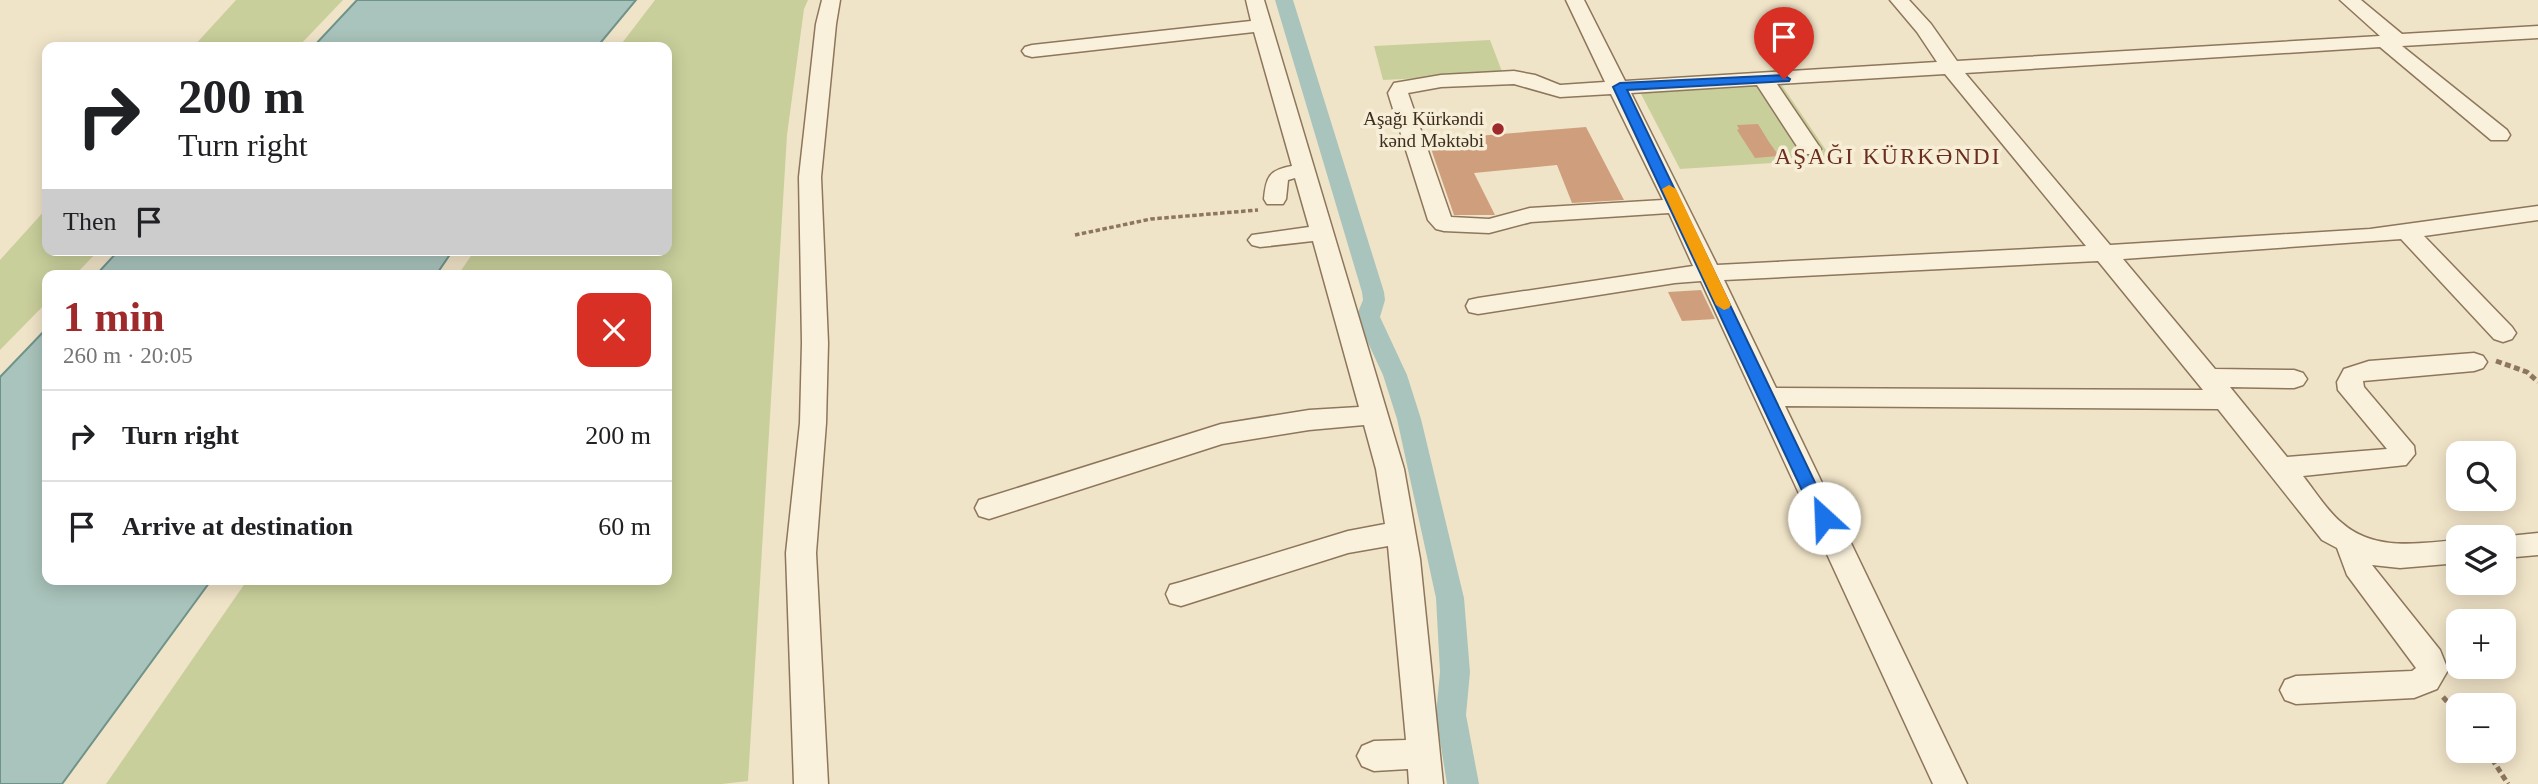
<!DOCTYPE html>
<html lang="en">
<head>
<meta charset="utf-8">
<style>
	body { margin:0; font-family:"Times New Roman",serif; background:#f2f2f2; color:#202124; height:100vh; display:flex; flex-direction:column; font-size:26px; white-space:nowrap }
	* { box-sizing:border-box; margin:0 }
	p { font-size:23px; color:#757577 }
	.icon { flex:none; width:38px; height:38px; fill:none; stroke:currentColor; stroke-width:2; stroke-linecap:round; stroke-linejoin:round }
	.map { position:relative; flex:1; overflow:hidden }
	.sheet { position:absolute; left:42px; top:270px; width:630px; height:315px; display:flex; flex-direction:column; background:#fff; border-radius:14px; box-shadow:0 4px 18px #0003 }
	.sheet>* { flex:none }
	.hud { position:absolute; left:42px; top:42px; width:630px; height:214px; border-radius:14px; box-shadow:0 4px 18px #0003; background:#fff; color:#202124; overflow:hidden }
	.tools { position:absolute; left:2446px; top:441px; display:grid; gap:14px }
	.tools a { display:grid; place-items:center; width:70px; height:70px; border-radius:14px; background:#fff; box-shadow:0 4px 18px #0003; font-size:35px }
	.pin { position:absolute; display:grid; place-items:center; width:60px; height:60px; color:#fff; margin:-72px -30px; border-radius:50% 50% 50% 0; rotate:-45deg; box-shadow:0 0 7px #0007 }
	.pin .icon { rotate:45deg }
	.me { position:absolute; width:77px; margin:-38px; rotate:335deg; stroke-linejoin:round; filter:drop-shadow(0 0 5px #0008) }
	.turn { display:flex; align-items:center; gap:24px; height:147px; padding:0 21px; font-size:32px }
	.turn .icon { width:91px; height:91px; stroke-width:2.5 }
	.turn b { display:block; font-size:49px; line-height:60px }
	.then { display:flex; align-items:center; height:66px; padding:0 21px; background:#0003; gap:14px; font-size:26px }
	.round { display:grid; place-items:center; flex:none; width:74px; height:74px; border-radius:14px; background:#f2f2f2 }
	.head { display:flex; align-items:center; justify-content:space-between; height:119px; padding:0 21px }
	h1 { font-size:42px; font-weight:700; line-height:52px; color:#9e2a2b }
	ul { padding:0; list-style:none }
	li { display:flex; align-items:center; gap:21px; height:91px; padding:0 21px; border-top:2px solid #e0e0e0 }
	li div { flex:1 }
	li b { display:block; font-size:26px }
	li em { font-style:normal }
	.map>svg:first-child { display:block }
	.green { fill:#c9cf9b }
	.water { fill:#a9c4bc; stroke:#6f938a; stroke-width:2 }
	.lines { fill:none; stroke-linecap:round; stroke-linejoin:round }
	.canal { fill:#a9c4bc; fill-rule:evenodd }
	.building { fill:#cf9f7d }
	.minor-casing { stroke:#8d765c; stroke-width:3 }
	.path-far1 { stroke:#8d765c; stroke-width:3.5; stroke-dasharray:4.5 2.5; stroke-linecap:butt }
	.path { stroke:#8d765c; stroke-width:5; stroke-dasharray:6 3.5; stroke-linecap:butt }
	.minor { fill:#faf1dc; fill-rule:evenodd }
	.route { fill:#1a73e8; stroke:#114b97; stroke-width:2 }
	.slow { fill:#f59e0b }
	.poi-dot { fill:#9e2a2b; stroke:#f7eed8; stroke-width:2.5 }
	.labels { text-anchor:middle; stroke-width:7; stroke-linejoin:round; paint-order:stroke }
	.poi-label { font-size:19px; fill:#3d2e20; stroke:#f7eed8; text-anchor:end }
	.quarter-label { font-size:23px; letter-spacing:2px; fill:#6b2e1e; stroke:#f7eed8 }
</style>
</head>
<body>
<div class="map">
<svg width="2538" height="784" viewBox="0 0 2538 784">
	<rect width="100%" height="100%" fill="#f0e4c8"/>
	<!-- green -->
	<g class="green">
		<path d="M236,0h107l-45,47h-105z"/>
		<path d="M655,0h153l-4,9 -17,126 -39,646 -26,3h-616l142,-205h419v-304h-209l17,-25h192v-203h-48z"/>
		<path d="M1490,40l13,34 -120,6 -9,-34z"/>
		<path d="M1781,84l51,75 -152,10 -40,-77z"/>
		<path d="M47,208v42h52l-24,25h-28v27l-47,48v-90z"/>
	</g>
	<!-- water -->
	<g class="water">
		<path d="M357,0h279l-39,47h-284z"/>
		<path d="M119,250h334l-17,25h-340z"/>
		<path d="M47,328v251h165l-150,205h-62v-407z"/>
	</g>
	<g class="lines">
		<!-- canal -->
		<path class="canal" d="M1275,0h18l91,292 1,8 -5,17 27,58 14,44 43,179 6,74 -4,43 13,69h-32l-11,-69 4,-43 -4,-74 -39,-179 -14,-44 -27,-58 7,-17 -1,-8z"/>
	</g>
	<!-- building -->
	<g class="building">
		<path d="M1758,124l11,18 10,14 -24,2 -18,-28 2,-1 -2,-4z"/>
		<path d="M1586,127l38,73 -52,3 -15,-38 -83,8 21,42h-41l-26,-75z"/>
		<path d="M1701,290l14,29 -33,2 -14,-29z"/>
	</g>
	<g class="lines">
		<!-- minor casing -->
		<g class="minor-casing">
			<g id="minor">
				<path d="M822,0h18l-4,24 -15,153 7,166 -2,80 -10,130 12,231h-34l-8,-231 14,-130 2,-80 -3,-166 17,-153z"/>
				<path d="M1246,0h18l140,469 16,90 23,225h-34l-1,-15 -34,2 -12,-5 -5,-10 5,-10 12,-5 32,-1 -18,-194 -40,7 -167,53 -11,-3 -4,-9 4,-9 11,-3 167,-51 37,-7 -9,-55 -12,-44 -55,5 -87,14 -233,75 -10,-3 -4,-8 4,-8 242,-76 88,-14 50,-3 -46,-166 -53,6 -8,-2 -4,-5 4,-5 57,-8 -14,-49 -7,2 -2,19 -3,5h-16l-3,-5c2,-22 5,-29 28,-33l-38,-134 -222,25 -7,-2 -3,-4 3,-4 7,-2 219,-24z"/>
				<path d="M1566,0h18l41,81 312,-19 -20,-30 -27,-32h19l22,24 26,37 423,-25 -40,-36h21l41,34 136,-8v12l-136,8 105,84 3,5 -3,5h-16l-111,-93 -415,26 145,172 260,-16 168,-23v14l-114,16 88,91 4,6 -4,6 -9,3 -9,-3 -93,-100 -278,20 92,110 79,1 9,3 4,6 -4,6 -9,3 -64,-1 57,70 100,-8 -49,-59 -1,-8 7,-13 25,-8 105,-8 9,3 4,6 -4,6 -9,3 -111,10 1,6 50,59 1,8 -9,11 -103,11c12,15 24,35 39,47 33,29 77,20 117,17v23l-59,5 -28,-3 68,85 8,20 -11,19 -23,9 -118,6 -11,-4 -5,-10 5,-10 11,-4 116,-5 4,-3 -69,-93 -10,-27 -15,-8 -104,-131 -433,-3 182,378h-34l-232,-503 -26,2 -197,31 -9,-2 -3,-6 3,-6 9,-2 215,-32 -24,-53 -138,9 -42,11 -45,-2 -8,-2 -8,-9 -40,-127 6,-10 47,-8 73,-4 21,4 25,10 45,-3zM1945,74l141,172 -369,19 -86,-172 126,-8 45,69h16l3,-5 -44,-65zM1514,84l46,13 51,-3 52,106 -133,8 -41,11 -38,-2 -43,-124 33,-6zM2098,261l105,129 -427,-2 -52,-108z"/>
				<path d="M2538,533v22l-34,3v-21h-5z"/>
			</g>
		</g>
		<!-- path-far1 -->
		<path class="path-far1" d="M1075,235l76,-16 107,-9"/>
		<!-- path -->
		<g class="path">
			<path d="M2496,361l31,11 11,10"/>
			<path d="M2443,697l16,18"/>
			<path d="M2487,751l21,33"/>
		</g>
		<!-- minor -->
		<use href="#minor" class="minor"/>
	</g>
	<!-- route -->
	<path class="route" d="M1784,75l6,4 -1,2 -162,9 205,428 -2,4h-13l-2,-4 -202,-431 7,-4z"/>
	<!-- slow -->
	<path class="slow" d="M1669,185l7,4 55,116 -2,3 -5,2 -8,-5 -54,-116z"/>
	<!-- markers -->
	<circle class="poi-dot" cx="1498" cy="129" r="7"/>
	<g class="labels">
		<!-- poi labels -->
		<g class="poi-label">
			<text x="1484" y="125">Aşağı Kürkəndi<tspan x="1484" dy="22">kənd Məktəbi</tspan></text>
		</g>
		<!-- quarter labels -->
		<g class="quarter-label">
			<text x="1888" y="164">AŞAĞI KÜRKƏNDI</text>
		</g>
	</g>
</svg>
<div class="tools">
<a><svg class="icon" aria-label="search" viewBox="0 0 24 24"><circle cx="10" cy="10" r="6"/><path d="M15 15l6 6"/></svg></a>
<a><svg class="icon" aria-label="layers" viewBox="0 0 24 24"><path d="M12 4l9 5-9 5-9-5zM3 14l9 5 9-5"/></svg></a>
<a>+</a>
<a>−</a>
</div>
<div class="pin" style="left:1784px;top:79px;background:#d93025"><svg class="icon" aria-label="arrive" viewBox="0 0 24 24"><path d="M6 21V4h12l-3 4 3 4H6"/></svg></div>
<svg class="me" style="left:1824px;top:518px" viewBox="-20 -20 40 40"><circle r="19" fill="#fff"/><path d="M0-13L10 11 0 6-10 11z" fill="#1a73e8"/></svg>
<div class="hud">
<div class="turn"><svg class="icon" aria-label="right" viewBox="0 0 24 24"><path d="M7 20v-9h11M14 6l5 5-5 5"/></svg><div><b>200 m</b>Turn right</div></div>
<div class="then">Then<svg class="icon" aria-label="arrive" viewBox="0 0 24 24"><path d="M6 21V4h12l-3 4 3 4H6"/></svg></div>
</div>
<section class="sheet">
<div class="head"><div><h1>1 min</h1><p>260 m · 20:05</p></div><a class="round" style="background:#d93025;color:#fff"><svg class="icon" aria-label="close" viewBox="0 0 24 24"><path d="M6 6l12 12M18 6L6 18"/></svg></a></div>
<ul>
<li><svg class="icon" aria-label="right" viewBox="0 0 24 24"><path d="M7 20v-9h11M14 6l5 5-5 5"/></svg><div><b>Turn right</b></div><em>200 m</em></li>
<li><svg class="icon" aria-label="arrive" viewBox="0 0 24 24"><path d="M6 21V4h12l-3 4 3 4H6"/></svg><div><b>Arrive at destination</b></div><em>60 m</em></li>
</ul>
</section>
</div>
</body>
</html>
